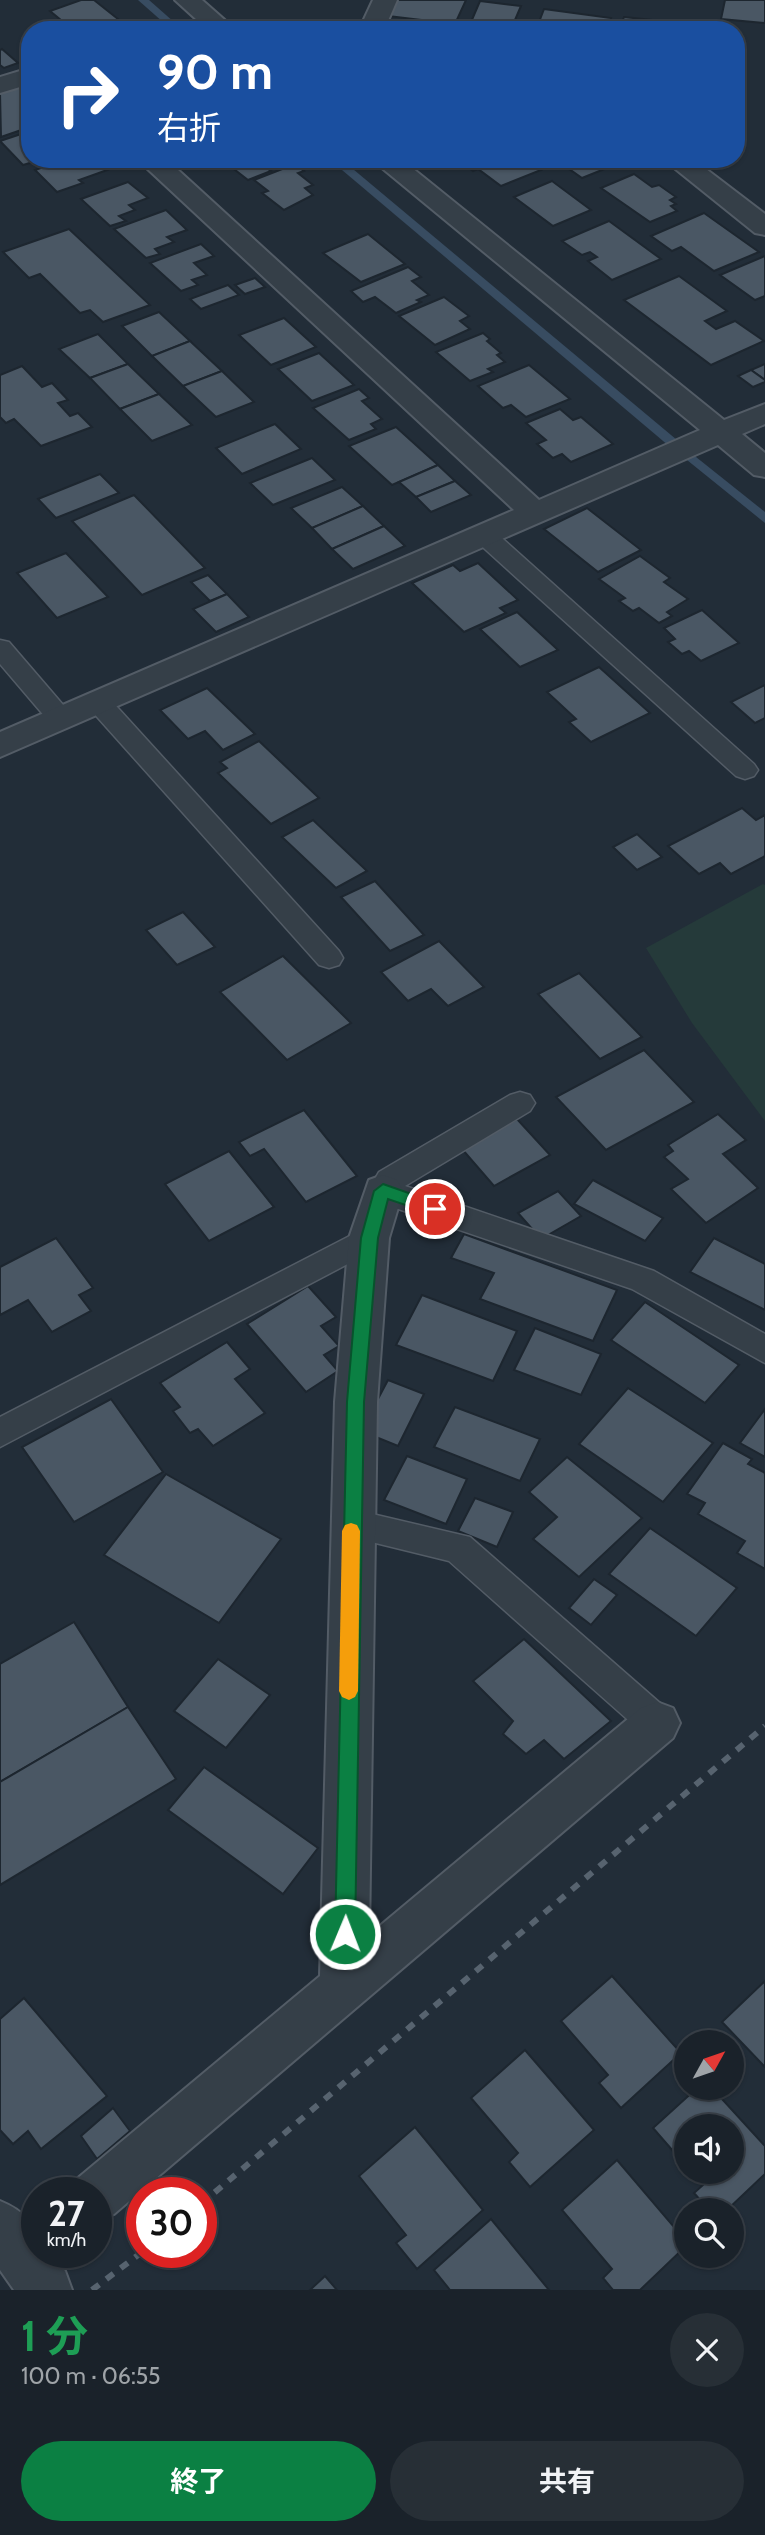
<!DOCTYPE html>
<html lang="ja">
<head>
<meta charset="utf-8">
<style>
	body { margin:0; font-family:Cabin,"Noto Sans JP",sans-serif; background:#272f36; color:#f1f3f6; height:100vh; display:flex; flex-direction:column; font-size:26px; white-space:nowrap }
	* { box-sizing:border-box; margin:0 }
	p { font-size:23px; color:#9fa4a8 }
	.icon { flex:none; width:38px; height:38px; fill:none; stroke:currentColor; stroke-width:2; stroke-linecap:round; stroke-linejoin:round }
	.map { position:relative; height:2290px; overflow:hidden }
	.panel { display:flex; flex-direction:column; background:#1a222a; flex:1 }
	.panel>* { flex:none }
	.hud { position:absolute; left:21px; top:21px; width:724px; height:147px; border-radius:28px; box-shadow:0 2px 5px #0004,0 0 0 2px #383f47; background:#1a4fa0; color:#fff; overflow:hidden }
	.needle { width:46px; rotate:50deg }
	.buttons { position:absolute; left:674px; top:2030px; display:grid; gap:14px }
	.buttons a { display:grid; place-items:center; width:70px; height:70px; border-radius:50%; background:#1a222a; box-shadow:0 2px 5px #0004,0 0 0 2px #383f47; font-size:35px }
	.speed { position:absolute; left:21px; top:2177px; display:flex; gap:14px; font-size:35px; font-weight:700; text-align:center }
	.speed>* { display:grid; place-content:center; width:91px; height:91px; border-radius:50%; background:#1a222a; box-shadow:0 2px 5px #0004,0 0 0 2px #383f47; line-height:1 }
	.speed small { font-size:18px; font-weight:400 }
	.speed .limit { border:10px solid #d22; background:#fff; color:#111 }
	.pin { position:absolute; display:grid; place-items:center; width:60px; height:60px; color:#fff; margin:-30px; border:4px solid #fff; border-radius:50%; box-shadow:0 2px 7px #0007 }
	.me { position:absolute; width:77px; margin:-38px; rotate:1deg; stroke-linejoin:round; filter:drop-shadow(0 0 5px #0008) }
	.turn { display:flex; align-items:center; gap:24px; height:147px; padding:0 21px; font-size:32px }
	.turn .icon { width:91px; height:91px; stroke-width:2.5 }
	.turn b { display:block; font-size:49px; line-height:60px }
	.round { display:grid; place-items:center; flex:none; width:74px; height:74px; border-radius:37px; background:#272f36 }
	.headline { display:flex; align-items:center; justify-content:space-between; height:119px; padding:0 21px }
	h1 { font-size:42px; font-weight:700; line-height:52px; color:#1e9e55 }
	.cta { display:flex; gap:14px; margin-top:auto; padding:14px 21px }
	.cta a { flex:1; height:80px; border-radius:42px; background:#0b8043; color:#fff; font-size:28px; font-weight:700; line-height:80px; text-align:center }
	.cta a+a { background:#272f36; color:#f1f3f6 }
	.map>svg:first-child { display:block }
	.green { fill:#253a3a }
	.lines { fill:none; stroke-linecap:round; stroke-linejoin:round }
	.stream { fill:#384c61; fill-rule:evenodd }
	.building { fill:#4a5764; stroke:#1d262f; stroke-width:2 }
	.lane-casing { stroke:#535c66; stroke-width:3 }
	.street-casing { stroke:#535c66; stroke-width:4 }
	.lane { fill:#353f48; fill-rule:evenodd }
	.street { fill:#353f48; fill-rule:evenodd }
	.rail { stroke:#57636f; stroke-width:6; stroke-dasharray:9 9; stroke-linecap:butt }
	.route { fill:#0b8043; stroke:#07532c; stroke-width:2 }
	.slow { fill:#f59e0b }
</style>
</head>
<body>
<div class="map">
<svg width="765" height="2290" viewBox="0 0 765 2290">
	<rect width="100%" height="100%" fill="#222d38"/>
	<!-- green -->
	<path class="green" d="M763,884l2,1v236l-73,-98 -46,-75z"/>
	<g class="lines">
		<!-- stream -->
		<g class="stream">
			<path d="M138,0h11l34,30h-11z"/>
			<path d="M329,159h12l336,281v6h-8z"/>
			<path d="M691,453l74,59v11l-78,-63v-6z"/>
		</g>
	</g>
	<!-- building -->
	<g class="building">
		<path d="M81,0h13l34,27 -7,3h-48l-23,-19z"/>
		<path d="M396,0h70l-11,24 -67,-8z"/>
		<path d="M725,0h40v23l-44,-4z"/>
		<path d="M480,1l41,5 -9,21 -41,-5z"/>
		<path d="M544,9l67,9 -4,12h-71z"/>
		<path d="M624,17l37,4 -1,5 25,3 -66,1z"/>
		<path d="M2,49l16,14 -14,5 -4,-3v-15z"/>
		<path d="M18,87l12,11v29l-29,10 -1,-44z"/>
		<path d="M30,131v28l10,1 -17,5 -23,-24z"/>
		<path d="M66,159h34l10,10 -31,11 4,3 -26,9 -22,-22z"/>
		<path d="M221,159h56l1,1 -14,6 7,5 -23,9z"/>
		<path d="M526,159l15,11 -40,16 -23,-17 -5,2 -14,-11z"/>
		<path d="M555,159h55l7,5 -35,14z"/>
		<path d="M295,164l9,7 -6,2 15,12 -8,3 8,7 -29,15 -22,-17 6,-2 -14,-11z"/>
		<path d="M634,174l18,13 7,-2 17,12 -6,3 6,4 -5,2 6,5 -27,11 -49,-34z"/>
		<path d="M552,181l39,29 -38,16 -39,-29z"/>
		<path d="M128,182l20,16 -19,7 6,5 -16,6 7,5 -16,5 -29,-27z"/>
		<path d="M166,210l21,20 -20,7 7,5 -19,7 5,5 -14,4 -32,-29z"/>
		<path d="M704,213l55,39 -45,19 -33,-24 -9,4 -21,-15z"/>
		<path d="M609,221l52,38 -49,21 -24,-19 9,-4 -7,-5 -8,3 -20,-14z"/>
		<path d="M69,229l81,76 -47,17 -13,-12 -10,3 -40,-39 -11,4 -26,-26z"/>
		<path d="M368,234l37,30 -44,18 -38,-29z"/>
		<path d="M201,244l13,12 -20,7 13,12 -15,5 6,5 -17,6 -31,-28z"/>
		<path d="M765,256v40l-10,4 -35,-25z"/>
		<path d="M408,267l13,10 -9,4 17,14 -12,5 4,2 -25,11 -21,-16 -12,5 -12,-11z"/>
		<path d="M679,276l48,35 -22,10 11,8 19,-8 29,20 -53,24 -87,-65z"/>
		<path d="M255,278l10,9 -20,7 -10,-9z"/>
		<path d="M228,285l11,10 -38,14 -11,-10z"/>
		<path d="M444,297l25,19 -9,5 10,8 -35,16 -36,-29z"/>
		<path d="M159,312l31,29 -38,15 -30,-30z"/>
		<path d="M284,318l32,29 -45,18 -32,-30z"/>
		<path d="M483,333l7,6 -3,2 14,12 -4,2 8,7 -17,7 5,3 -23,9 -34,-29z"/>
		<path d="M98,334l30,30 -38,14 -31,-29z"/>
		<path d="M190,341l32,30 -39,15 -31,-30z"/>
		<path d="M319,353l35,32 -42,16 -34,-32z"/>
		<path d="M128,364l31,30 -39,15 -30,-31z"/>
		<path d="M765,364v16l-14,-10z"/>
		<path d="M529,365l41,34 -44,18 -15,-12 -8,3 -25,-22z"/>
		<path d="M22,366l20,21 10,-4 16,17 -10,3 12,13 8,-3 14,14 -51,19 -27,-27 -8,4 -6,-6v-42z"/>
		<path d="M751,370l14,10v2l-12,5 -15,-11z"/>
		<path d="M222,371l32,31 -38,15 -33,-31z"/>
		<path d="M359,389l10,9 -7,3 20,18 -11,5 5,5 -27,11 -36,-32z"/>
		<path d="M159,394l33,31 -40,16 -32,-32z"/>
		<path d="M560,409l13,11 8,-3 32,27 -42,18 -9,-8 -9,4 -16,-14 9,-4 -20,-17z"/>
		<path d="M275,424l26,25 -59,25 -26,-26z"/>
		<path d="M396,427l42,38 -46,20 -43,-39z"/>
		<path d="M312,458l23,22 -62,25 -23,-22z"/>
		<path d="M438,465l17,16 -39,16 -17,-15z"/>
		<path d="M100,474l19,19 -63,25 -18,-19z"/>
		<path d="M455,481l16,14 -40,17 -15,-15z"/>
		<path d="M342,487l21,19 -51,22 -21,-20z"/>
		<path d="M134,495l71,73 -63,27 -70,-74z"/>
		<path d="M363,506l21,20 -52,23 -20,-21z"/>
		<path d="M587,508l54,42 -43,22 -54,-43z"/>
		<path d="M384,526l21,20 -52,23 -21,-20z"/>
		<path d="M66,553l42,44 -51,21 -40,-45z"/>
		<path d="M640,556l30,22 -6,4 24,17 -21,13 5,4 -13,7 -20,-15 -6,3 -14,-10 6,-3 -26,-19z"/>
		<path d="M478,563l40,37 -18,8 6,5 -42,19 -52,-49 41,-18 7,6z"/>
		<path d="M208,575l19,19 -17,7 -19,-19z"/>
		<path d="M227,594l22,23 -33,15 -23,-23z"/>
		<path d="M702,610l37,33 -38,18 -12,-10 -7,3 -14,-12 7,-3 -11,-11z"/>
		<path d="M517,612l41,38 -38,17 -40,-38z"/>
		<path d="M599,667l51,46 -59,29 -22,-20 7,-3 -29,-27z"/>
		<path d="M765,685v33l-10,5 -24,-21z"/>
		<path d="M207,688l48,46 -32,16 -18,-19 -17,8 -28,-29z"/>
		<path d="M259,741l60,57 -48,26 -53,-51 9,-5 -7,-6z"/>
		<path d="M742,808l14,12 9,-5v41l-34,18 -11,-11 -21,11 -31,-28z"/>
		<path d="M313,820l54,51 -31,17 -54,-51z"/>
		<path d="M637,834l25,23 -25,13 -24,-23z"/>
		<path d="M375,881l49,54 -34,16 -49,-54z"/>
		<path d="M183,912l32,35 -38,18 -31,-35z"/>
		<path d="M439,941l45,46 -36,19 -17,-17 -23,12 -27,-29z"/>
		<path d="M283,956l68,67 -64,37 -67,-68z"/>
		<path d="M579,973l63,64 -42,22 -62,-65z"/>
		<path d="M644,1050l50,52 -88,48 -50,-53z"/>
		<path d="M304,1110l53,66 -51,26 -42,-53 -14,7 -11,-14z"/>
		<path d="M718,1114l28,26 -23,14 35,34 -52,35 -35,-34 17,-10 -24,-22 9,-6 -5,-6z"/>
		<path d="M517,1119l33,36 -56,31 -32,-37z"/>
		<path d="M229,1151l45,56 -65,34 -44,-57z"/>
		<path d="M593,1180l70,38 -18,23 -71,-37z"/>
		<path d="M558,1191l23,25 -40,23 -23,-26z"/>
		<path d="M464,1234l153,56 -24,51 -113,-42 14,-26 -43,-15z"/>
		<path d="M56,1238l37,50 -14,7 12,16 -39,21 -24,-32 -28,15v-48z"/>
		<path d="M714,1238l51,26v46l-75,-38z"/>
		<path d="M308,1286l28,31 -15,9 18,20 -15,9 14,16 -32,21 -59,-68z"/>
		<path d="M422,1295l95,36 -24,50 -97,-36z"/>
		<path d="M645,1302l94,63 -34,38 -94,-63z"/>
		<path d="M535,1328l66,26 -20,41 -67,-25z"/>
		<path d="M227,1342l23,27 -15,10 30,34 -52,33 -15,-17 -8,4 -17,-22 7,-4 -20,-24z"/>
		<path d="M388,1380l36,14 -26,52 -37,-15z"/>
		<path d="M628,1388l85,55 -50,59 -84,-58z"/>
		<path d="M111,1399l52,73 -89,50 -52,-75z"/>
		<path d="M455,1407l85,32 -20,42 -86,-34z"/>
		<path d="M765,1409v48l-25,-14z"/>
		<path d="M723,1443l29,16 -4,5 17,9v96l-28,-16 8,-12 -47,-27 7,-11 -18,-9z"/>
		<path d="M407,1456l60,23 -21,45 -62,-24z"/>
		<path d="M567,1457l75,61 -63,59 -46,-38 24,-22 -28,-25z"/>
		<path d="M166,1474l115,65 -62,84 -115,-68z"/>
		<path d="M475,1498l38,14 -16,35 -39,-16z"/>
		<path d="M650,1528l87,60 -41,48 -87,-62z"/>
		<path d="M594,1579l23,16 -26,30 -22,-17z"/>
		<path d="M74,1622l54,85 -128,75v-118z"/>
		<path d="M524,1639l87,82 -47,38 -20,-19 -18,14 -23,-20 10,-13 -40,-40z"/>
		<path d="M218,1659l52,36 -44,53 -52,-37z"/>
		<path d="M128,1707l48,72 -176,106v-103z"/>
		<path d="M204,1767l114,81 -35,46 -115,-84z"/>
		<path d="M612,1976l69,77 -60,55 -22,-25 9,-8 -47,-54z"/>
		<path d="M765,1981v86l-43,-45z"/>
		<path d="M24,1998l83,98 -66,53 -13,-18 -15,13 -13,-14v-111z"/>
		<path d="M525,2050l69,80 -64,57 -21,-25 9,-9 -47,-55z"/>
		<path d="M697,2088h15l53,58v28l-38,36h-18l-15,-17 9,-8 -12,-13h41v-46h-46v40l-33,-38z"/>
		<path d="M113,2108l17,23 -33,28 -16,-23z"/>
		<path d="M415,2127l68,83 -66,59 -21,-26 10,-8 -47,-59z"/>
		<path d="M617,2160l69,81v5l-46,44h-27l-10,-12 9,-9 -50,-59z"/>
		<path d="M491,2219l58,71h-99l-16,-20z"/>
		<path d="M325,2276l12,14h-27z"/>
	</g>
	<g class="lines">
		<!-- lane casing -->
		<g class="lane-casing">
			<g id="lane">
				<path d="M485,528l9,3 260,233 4,6 -4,6 -9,3 -9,-3 -260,-235 -3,-5 3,-5z"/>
				<path d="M0,640l9,2 61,71 4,6 -4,6 -9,3 -9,-3 -52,-61z"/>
				<path d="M99,694l9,3 231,254 4,7 -4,7 -10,3 -10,-3 -229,-256 -4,-6 4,-6z"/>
				<path d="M520,1092l10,3 5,8 -5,8 -125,75 249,85 111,63v29l-133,-74 -260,-89 -4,-9 11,-19 131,-77z"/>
				<path d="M369,1226l11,3 4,9 -4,9 -380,200v-30z"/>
				<path d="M351,1509l119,28 199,174 6,12 -6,12 -12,4 -12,-4 -196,-174 -110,-27 -5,-10 5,-10z"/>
			</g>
		</g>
		<!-- street casing -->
		<g class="street-casing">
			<g id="street">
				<path d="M175,0h27l34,30h-28z"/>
				<path d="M373,0h24l-13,30h-25z"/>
				<path d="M30,68v16l-30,9v-16z"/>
				<path d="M137,159h29l373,341 161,-70 -329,-271h30l323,261 41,-16v20l-23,10 23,19v24l-11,-2 -36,-30 -718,312v-25l514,-222z"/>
				<path d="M663,159h30l72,55v21l-10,-2z"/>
				<path d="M383,1175l14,5 6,11 -14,47 -12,164 -8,533 272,-227 16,-6 16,6 7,15 -7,15 -559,476 -18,8v-29h-24l6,-15 242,-202 15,-574 14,-164 20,-58z"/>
				<path d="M0,2201c25,10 37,24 37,51h13l15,19 7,19h-58l-14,-20z"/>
			</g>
		</g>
		<!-- lane -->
		<use href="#lane" class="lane"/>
		<!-- street -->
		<use href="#street" class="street"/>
		<!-- rail -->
		<g class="rail">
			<path d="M201,2204l564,-478"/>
			<path d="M92,2290l50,-38"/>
		</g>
	</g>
	<!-- route -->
	<path class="route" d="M383,1184l57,20 3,5 -3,4 -5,2 -47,-16 -10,39 -14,164 -9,532 -3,6 -7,3 -7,-3 -3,-6 12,-532 14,-164 13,-47z"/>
	<!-- slow -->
	<path class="slow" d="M351,1523l6,2 3,6 -2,160 -3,6 -6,3 -7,-3 -3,-6 3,-160 3,-6z"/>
</svg>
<div class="buttons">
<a><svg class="needle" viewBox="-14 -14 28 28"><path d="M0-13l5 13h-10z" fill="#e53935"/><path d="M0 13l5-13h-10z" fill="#9fa4a8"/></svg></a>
<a><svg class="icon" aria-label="sound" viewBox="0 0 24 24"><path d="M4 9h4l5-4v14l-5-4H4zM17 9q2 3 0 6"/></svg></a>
<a><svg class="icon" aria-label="search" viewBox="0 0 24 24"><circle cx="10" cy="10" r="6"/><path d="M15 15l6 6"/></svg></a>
</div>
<div class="speed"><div>27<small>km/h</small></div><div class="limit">30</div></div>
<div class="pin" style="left:435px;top:1209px;background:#d93025"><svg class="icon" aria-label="arrive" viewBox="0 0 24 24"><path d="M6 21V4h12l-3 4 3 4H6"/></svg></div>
<svg class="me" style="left:345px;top:1934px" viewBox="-20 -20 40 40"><circle r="17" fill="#0b8043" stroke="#fff" stroke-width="3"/><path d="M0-11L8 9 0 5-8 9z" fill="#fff"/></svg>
<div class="hud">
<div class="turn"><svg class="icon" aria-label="right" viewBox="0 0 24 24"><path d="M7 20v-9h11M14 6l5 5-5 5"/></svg><div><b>90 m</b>右折</div></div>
</div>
</div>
<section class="panel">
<div class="headline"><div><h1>1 分</h1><p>100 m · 06:55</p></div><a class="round"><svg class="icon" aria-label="close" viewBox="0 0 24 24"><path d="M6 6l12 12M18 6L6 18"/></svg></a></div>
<div class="cta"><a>終了</a><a>共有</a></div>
</section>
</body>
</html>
